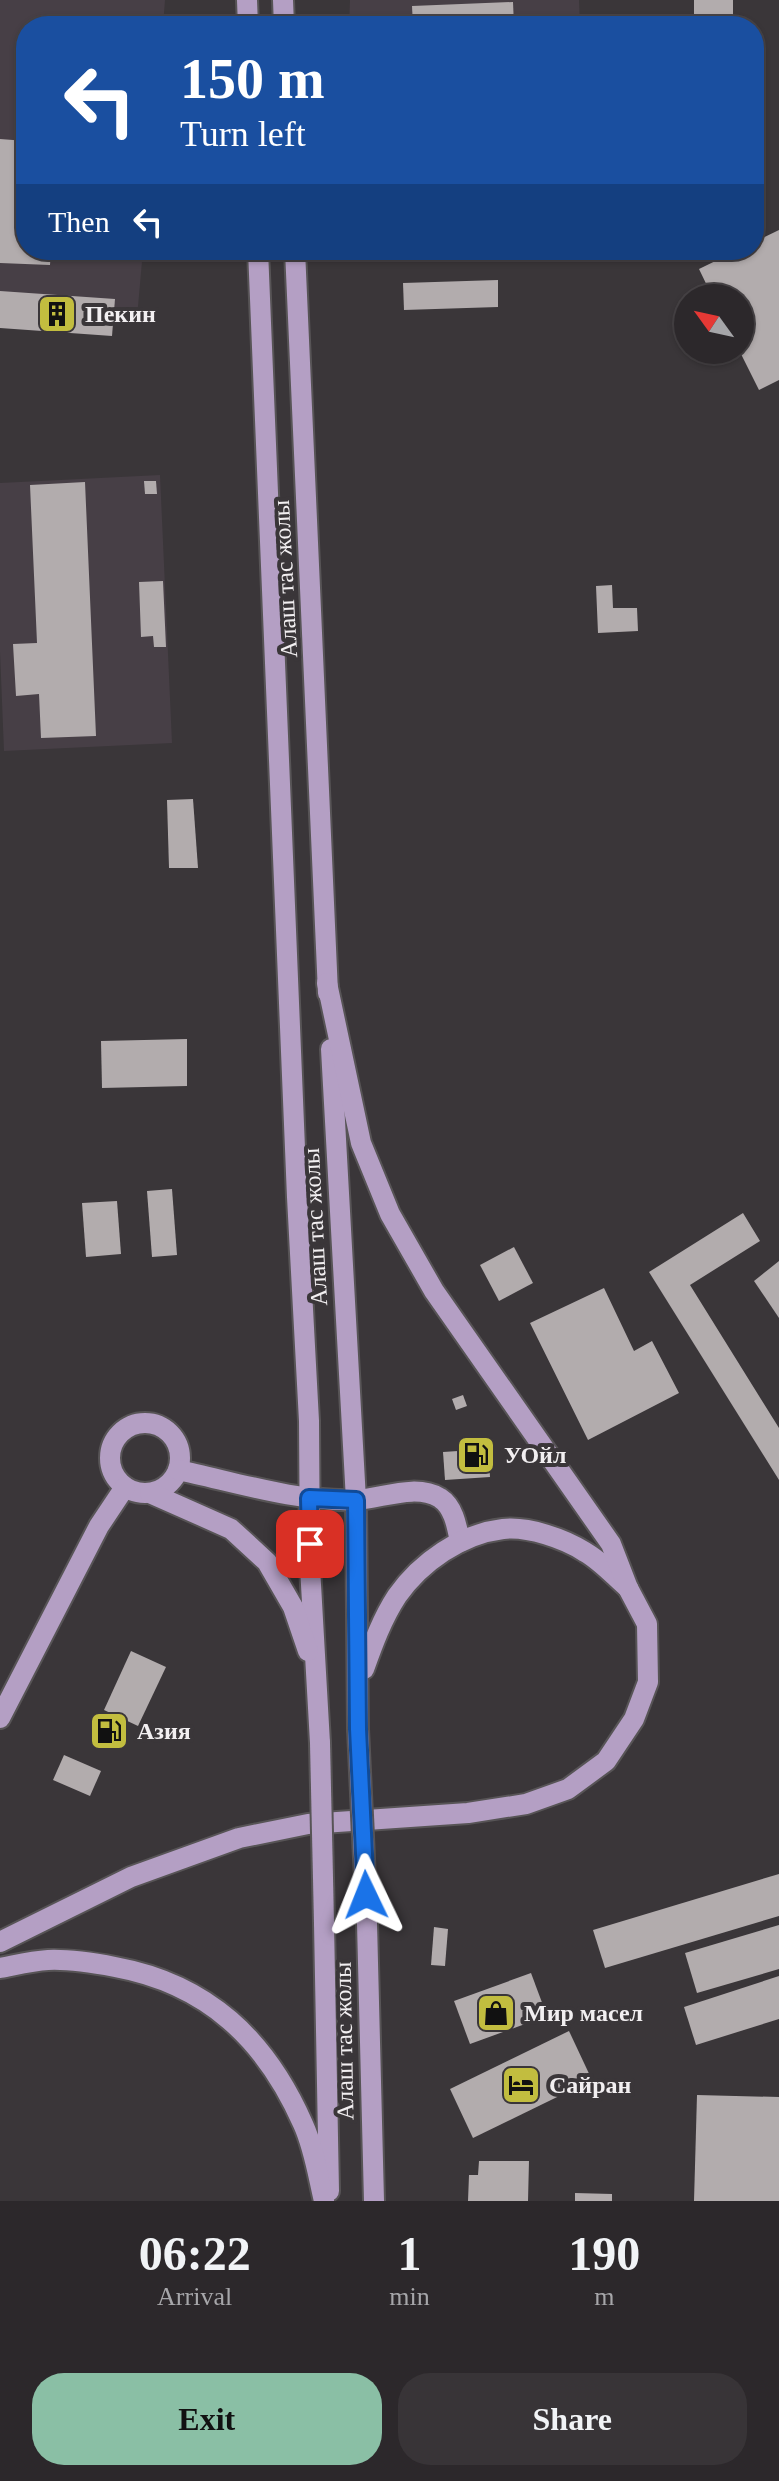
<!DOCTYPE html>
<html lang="en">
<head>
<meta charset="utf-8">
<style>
	body { margin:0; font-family:"Times New Roman",serif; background:#383437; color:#f1f3f6; height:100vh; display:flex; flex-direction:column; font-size:30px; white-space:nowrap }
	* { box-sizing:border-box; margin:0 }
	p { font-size:26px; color:#a6a6a9 }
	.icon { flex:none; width:44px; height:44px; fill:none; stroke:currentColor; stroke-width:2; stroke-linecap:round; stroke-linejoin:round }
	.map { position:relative; height:2201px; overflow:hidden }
	.drawer { display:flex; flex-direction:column; background:#2c282b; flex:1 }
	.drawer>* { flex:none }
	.top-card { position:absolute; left:16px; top:16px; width:748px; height:244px; border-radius:32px; box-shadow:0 2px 6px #0004,0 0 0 2px #484447; background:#1a4fa0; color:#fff; overflow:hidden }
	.needle { width:52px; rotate:303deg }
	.fabs { position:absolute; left:674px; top:284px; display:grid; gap:16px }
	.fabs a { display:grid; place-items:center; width:80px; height:80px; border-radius:50%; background:#2c282b; box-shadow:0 2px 6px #0004,0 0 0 2px #484447; font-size:40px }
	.pin { position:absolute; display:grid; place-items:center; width:68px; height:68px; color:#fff; margin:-34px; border-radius:16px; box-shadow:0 4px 12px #0006 }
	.me { position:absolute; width:88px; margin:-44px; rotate:358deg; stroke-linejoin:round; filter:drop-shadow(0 0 6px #0008) }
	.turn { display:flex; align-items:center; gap:28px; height:168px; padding:0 32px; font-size:36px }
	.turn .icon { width:104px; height:104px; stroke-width:2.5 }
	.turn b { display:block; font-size:56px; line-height:68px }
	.then { display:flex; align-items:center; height:76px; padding:0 32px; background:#0003; gap:16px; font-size:30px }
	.eta { display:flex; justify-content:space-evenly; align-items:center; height:136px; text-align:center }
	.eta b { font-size:48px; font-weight:700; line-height:56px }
	.button { display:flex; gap:16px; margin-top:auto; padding:16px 32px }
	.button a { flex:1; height:92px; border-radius:32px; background:#8abfa5; color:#111; font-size:32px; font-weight:700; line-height:92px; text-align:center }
	.button a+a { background:#383437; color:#f1f3f6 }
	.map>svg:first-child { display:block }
	.built { fill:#473f46 }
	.building { fill:#b2acad }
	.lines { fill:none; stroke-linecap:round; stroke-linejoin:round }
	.major-casing { stroke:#575456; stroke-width:24 }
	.major { stroke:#b49fc4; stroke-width:20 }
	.major-bridge-casing { stroke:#575456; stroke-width:24; stroke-linecap:butt }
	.major-bridge { stroke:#b49fc4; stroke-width:20 }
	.route-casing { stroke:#114b97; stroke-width:20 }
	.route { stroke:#1a73e8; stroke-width:14 }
	.labels { text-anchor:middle; stroke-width:8; stroke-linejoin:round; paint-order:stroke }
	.poi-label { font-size:24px; font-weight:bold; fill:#f2eff1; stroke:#3a3639; text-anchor:start }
	.street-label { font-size:24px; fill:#f2eff1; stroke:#3a3639 }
</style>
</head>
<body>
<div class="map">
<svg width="779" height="2201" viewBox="0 0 779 2201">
	<rect width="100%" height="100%" fill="#3a3639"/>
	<!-- built -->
	<g class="built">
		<path d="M0,0h165l-2,26h-137v224h117l-6,68 -137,-7z"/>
		<path d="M350,0h229l1,26h-231z"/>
		<path d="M160,475l12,268 -168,8 -4,-99v-169z"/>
	</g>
	<!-- building -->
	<g class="building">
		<path d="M694,0h39v21l-39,1z"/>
		<path d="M513,2l1,24h-101l-1,-20z"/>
		<path d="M0,139l26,2v109h25l-1,15 -50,-2z"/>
		<path d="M779,230v150l-20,10 -20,-40 1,-52h-27l-14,-29 39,-19h16v-8z"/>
		<path d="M399,250h91v3l-91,1z"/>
		<path d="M498,280v27l-94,3 -1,-27z"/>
		<path d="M0,291l115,8 -3,37 -112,-8z"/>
		<path d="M144,481h12l1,13h-12z"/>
		<path d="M85,482l11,254 -55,2 -2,-44 -23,2 -3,-52 24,-1 -7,-158z"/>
		<path d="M163,581l3,66h-12l-1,-11 -12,1 -2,-55z"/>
		<path d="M612,585l1,23h24l1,23 -40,2 -2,-47z"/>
		<path d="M193,799l5,69h-29l-2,-68z"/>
		<path d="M187,1039v47l-85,2 -1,-47z"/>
		<path d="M172,1189l5,66 -25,2 -5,-66z"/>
		<path d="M117,1201l4,53 -35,3 -4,-54z"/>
		<path d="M743,1213l17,28 -70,44 89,143v52l-130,-208z"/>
		<path d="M514,1247l19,36 -34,18 -19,-36z"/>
		<path d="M779,1261v57l-25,-37z"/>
		<path d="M604,1288l30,63 18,-10 27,52 -91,47 -58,-117z"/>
		<path d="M463,1395l4,11 -11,4 -4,-11z"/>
		<path d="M488,1449l2,28 -45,3 -2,-28z"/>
		<path d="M131,1651l35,16 -28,59 -34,-16z"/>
		<path d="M105,1714l21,12 -12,23 -22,-12z"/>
		<path d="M64,1755l37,16 -11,25 -37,-16z"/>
		<path d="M779,1874v42l-174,52 -12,-38z"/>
		<path d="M779,1925v44l-82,24 -12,-40z"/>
		<path d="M434,1927l14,2 -3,37 -14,-1z"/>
		<path d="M531,1973l16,43 -77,28 -16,-43z"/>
		<path d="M779,1976v43l-83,26 -12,-38z"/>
		<path d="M569,2031l23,49 -119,58 -23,-49z"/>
		<path d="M697,2095l82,2v104h-85z"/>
		<path d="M479,2161h50l-1,40h-60l1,-26h9z"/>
		<path d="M575,2193l37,1v7h-37z"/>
	</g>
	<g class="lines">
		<!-- major casing -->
		<g class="major-casing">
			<g id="major">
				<path d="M247,0l1,26"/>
				<path d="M283,0l1,26"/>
				<path d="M258,250l39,947 12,224 1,146 10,176"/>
				<path d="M295,250l33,743"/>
				<path d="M331,1049l25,451 2,229"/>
				<circle cx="145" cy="1458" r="35"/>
				<path d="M178,1470c57,12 118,32 177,30 26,-1 60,-17 85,-2 14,9 17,29 20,44"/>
				<path d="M150,1493l81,36 36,33 26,45 15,44"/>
				<path d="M364,1669c9,-25 18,-50 33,-73 24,-34 64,-62 106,-67 25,-3 62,10 82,23 16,9 29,24 43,36"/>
				<path d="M0,1718l99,-192 26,-39"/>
				<path d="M324,1923l5,268"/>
				<path d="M367,1923l7,278"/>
				<path d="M0,1942l131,-65 108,-39 69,-14 160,-11 58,-9 42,-15 38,-28 28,-42 14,-37 -1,-58 -19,-36 -17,-44 -177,-253 -44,-77 -29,-71 -34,-160"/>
				<path d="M0,1968c16,-3 32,-7 48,-8 22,-1 46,3 67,7 93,17 151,73 188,157 11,24 15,52 21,77"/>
			</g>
		</g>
		<!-- major -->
		<use href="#major" class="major"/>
		<!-- major-bridge casing -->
		<g class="major-bridge-casing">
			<g id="major-bridge">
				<path d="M358,1729l9,194"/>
				<path d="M320,1743l4,180"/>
			</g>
		</g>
		<!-- major-bridge -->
		<use href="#major-bridge" class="major-bridge"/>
	</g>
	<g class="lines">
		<!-- route casing -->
		<g class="route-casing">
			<path id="route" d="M310,1544l-1,-46 47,2 2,229 8,166"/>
		</g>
		<!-- route -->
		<use href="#route" class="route"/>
	</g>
	<!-- icons -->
	<defs>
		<g id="building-square" transform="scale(2)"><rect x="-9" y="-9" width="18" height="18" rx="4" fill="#c2bd3f" stroke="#3a3639"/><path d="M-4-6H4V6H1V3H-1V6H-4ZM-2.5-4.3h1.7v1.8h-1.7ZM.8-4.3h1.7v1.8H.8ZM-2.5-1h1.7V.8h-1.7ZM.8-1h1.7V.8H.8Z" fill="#111"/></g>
		<g id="fuel-square" transform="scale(2)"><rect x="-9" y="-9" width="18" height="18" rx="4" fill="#c2bd3f" stroke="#3a3639"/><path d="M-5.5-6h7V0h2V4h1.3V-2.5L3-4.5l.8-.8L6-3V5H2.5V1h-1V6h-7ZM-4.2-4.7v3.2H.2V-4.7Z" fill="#111"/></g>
		<g id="shop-square" transform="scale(2)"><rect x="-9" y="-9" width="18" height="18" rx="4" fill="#c2bd3f" stroke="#3a3639"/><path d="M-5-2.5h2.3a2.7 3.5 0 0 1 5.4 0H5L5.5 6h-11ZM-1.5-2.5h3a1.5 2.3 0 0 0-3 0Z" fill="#111"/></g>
		<g id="hotel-square" transform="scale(2)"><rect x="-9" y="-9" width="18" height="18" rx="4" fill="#c2bd3f" stroke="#3a3639"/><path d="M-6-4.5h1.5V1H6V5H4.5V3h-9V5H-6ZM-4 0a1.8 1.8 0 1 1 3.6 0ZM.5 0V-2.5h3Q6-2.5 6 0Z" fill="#111"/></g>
	</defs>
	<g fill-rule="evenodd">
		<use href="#building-square" x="57" y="314"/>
		<use href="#fuel-square" x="476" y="1455"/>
		<use href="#fuel-square" x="109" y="1731"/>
		<use href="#shop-square" x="496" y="2013"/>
		<use href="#hotel-square" x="521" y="2085"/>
	</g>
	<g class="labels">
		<!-- poi labels -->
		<g class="poi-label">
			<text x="85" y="322">Пекин</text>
			<text x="504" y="1463">УОйл</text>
			<text x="137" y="1739">Азия</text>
			<text x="524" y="2021">Мир масел</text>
			<text x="549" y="2093">Сайран</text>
		</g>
		<!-- street labels -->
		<g class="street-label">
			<text transform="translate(285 579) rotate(-93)" y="8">Алаш тас жолы</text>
			<text transform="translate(315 1227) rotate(-93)" y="8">Алаш тас жолы</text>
			<text transform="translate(344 2041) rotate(-91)" y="8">Алаш тас жолы</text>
		</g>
	</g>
</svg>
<div class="fabs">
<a><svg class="needle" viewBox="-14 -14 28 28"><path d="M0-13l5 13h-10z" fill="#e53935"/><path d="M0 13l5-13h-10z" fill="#a6a6a9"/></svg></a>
</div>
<div class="pin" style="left:310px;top:1544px;background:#d93025"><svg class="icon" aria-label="arrive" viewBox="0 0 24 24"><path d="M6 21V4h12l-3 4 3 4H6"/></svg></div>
<svg class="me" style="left:366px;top:1895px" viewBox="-20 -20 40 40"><path d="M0-17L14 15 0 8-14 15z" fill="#1a73e8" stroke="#fff" stroke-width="4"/></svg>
<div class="top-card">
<div class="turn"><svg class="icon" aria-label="left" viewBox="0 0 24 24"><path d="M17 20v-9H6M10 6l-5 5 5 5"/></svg><div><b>150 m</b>Turn left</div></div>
<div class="then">Then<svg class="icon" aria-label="left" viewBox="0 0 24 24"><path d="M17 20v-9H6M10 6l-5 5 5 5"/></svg></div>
</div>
</div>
<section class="drawer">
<div class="eta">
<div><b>06:22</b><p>Arrival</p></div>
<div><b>1</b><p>min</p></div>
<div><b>190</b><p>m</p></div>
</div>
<div class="button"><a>Exit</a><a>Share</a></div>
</section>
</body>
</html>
